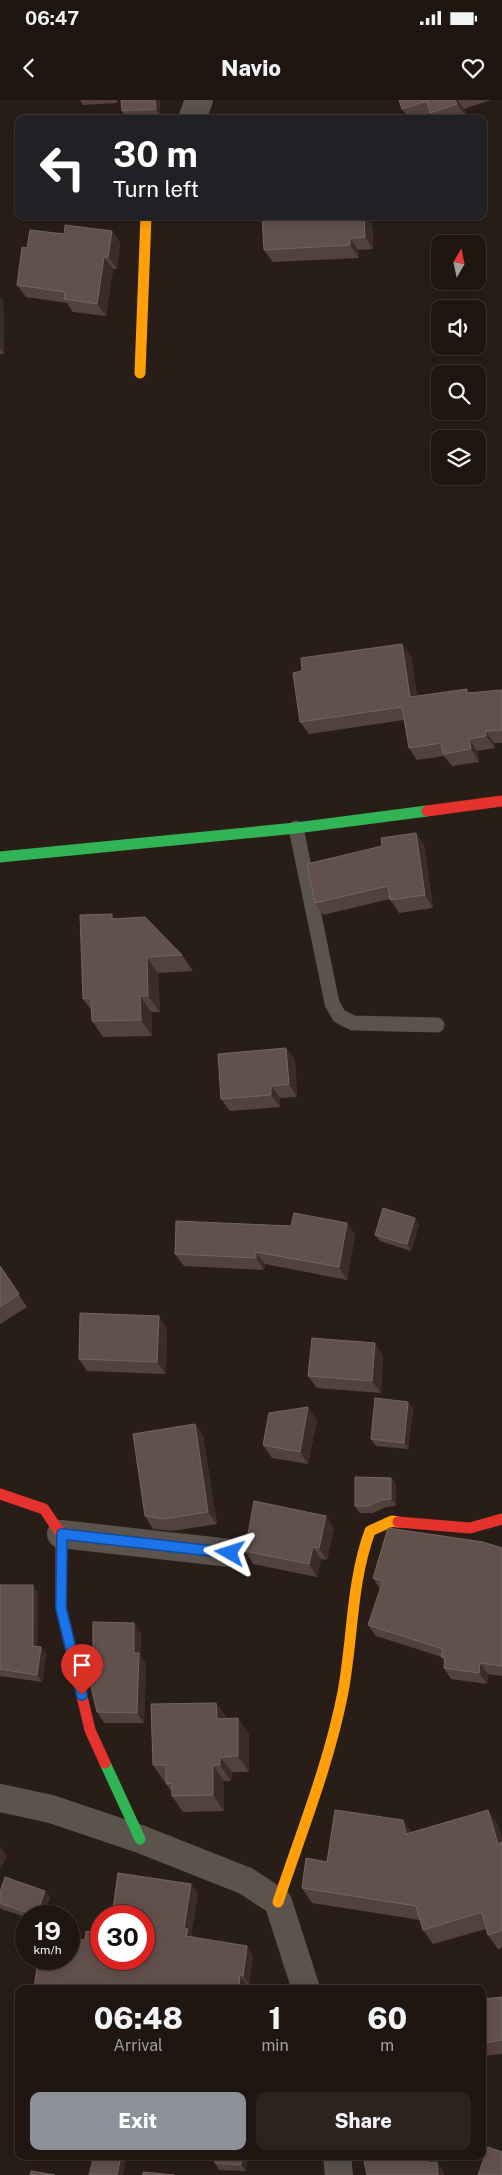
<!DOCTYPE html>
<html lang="en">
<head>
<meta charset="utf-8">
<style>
	body { margin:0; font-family:"Public Sans",sans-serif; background:#2c231f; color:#f1f3f6; height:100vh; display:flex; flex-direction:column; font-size:19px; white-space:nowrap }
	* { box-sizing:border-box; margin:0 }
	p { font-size:16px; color:#a19f9f }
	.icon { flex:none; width:28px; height:28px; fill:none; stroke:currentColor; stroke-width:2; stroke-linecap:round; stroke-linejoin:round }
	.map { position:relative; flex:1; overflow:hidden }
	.panel { position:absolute; left:15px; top:1885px; width:471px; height:175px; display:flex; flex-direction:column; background:#1f1611; border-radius:10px; box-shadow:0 2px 12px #0003,0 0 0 1px #3c3531 }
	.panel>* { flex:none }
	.banner { position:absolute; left:15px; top:15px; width:472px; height:105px; border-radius:10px; box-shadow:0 2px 12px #0003,0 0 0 1px #3c3531; background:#202124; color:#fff; overflow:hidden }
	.needle { width:32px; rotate:9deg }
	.buttons { position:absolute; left:431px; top:135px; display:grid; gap:10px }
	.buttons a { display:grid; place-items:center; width:55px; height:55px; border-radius:10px; background:#1f1611; box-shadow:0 2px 12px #0003,0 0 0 1px #3c3531; font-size:25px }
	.speed { position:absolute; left:15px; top:1805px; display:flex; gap:10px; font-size:25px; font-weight:700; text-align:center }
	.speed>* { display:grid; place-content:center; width:65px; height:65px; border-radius:50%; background:#1f1611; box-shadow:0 2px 12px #0003,0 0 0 1px #3c3531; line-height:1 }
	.speed small { font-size:12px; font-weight:400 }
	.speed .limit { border:8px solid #d22; background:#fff; color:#111 }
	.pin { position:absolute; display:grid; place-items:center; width:42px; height:42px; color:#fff; margin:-51px -21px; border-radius:50% 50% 50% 0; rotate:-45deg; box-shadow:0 0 5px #0007 }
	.pin .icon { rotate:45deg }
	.me { position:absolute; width:55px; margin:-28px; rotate:276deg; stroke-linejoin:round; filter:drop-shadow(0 0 4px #0008) }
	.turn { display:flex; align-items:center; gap:18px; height:105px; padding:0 15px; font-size:22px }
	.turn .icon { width:65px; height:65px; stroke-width:2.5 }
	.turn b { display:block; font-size:35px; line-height:42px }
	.eta { display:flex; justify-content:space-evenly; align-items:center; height:85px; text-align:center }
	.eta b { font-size:30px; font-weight:800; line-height:35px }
	.primary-button { display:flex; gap:10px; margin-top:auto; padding:10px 15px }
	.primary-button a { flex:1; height:58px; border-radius:10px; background:#8c9099; color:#fff; font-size:20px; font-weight:800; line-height:58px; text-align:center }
	.primary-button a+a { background:#2c231f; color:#f1f3f6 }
	.status { display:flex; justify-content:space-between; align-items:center; height:35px; padding:0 25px; background:#1f1611; direction:ltr }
	.status svg { height:14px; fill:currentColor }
	header { display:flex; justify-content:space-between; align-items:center; height:65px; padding:0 15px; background:#1f1611; font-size:22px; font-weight:800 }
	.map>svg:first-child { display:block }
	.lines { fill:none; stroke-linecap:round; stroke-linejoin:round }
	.lane { stroke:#5b534d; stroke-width:15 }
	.street { stroke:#5b534d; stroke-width:28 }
	.fast { stroke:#30b455; stroke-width:11 }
	.slow { stroke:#ff9f0a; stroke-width:11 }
	.jam { stroke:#e5322d; stroke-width:11 }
	.wall { fill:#53413c }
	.shaded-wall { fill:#3c2c27 }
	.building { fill:#62504c; stroke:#76645f }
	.route-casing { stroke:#114b97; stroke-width:12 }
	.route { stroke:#1a73e8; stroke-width:9 }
</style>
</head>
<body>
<div class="status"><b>06:47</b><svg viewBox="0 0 49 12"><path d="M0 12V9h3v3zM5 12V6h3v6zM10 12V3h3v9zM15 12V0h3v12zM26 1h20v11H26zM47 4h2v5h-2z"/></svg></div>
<header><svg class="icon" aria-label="back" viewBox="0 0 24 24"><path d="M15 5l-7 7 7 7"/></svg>Navio<svg class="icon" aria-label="heart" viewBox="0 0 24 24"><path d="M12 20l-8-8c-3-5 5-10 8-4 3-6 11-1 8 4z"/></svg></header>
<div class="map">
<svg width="502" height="2075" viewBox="0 0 502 2075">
	<rect width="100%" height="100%" fill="#291e17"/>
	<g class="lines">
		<!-- lane -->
		<path class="lane" d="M296,728l36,175 7,13 14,7 84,2"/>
		<!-- street -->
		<g class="street">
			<path d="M192,19l7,-19"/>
			<path d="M61,1434l169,19"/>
			<path d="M0,1698l51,11 89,30 106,42 32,21 28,87"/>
			<path d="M337,2056l2,19"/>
		</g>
		<!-- fast -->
		<g class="fast">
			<path d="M0,757l296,-29 131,-17"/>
			<path d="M105,1663l35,76"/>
		</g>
		<!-- slow -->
		<g class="slow">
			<path d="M140,273l6,-157"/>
			<path d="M278,1802c23,-69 51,-138 65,-210 10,-54 8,-109 27,-161l22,-10 6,1"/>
		</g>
		<!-- jam -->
		<g class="jam">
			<path d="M427,711l75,-10"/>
			<path d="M0,1394l44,15 17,25v74l29,122 15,33"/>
			<path d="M398,1422l72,6 32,-9"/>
		</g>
	</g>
	<!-- wall -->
	<g class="wall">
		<path d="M80,0h37v3l-34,2z"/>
		<path d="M160,0v16l-34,2 -4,-7z"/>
		<path d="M399,0h92l-27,9 4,10h-34v-1l-3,1h-22l-7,-10z"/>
		<path d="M372,123l1,26 -15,1 1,8 -86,4 -9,-12z"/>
		<path d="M112,131l8,12 -3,26h-4l-7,47 -33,-4 -6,-9 -41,-6 -9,-12 10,-37 37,-14z"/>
		<path d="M0,198l3,3 1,53h-4z"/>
		<path d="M402,544l9,12 6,40 52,-3 33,-3v53h-8l1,5 -18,3 2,11 -27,4 -8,-10 -27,4 -8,-12 -5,-28 -95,14 -9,-12 2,-51z"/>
		<path d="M416,733l8,12 9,63 -34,5 -9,-14 -67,16 -8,-12 67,-57z"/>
		<path d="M115,818l67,37 11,16 -35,2 2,39h-9l1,24 -49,1 -11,-16v-10l-9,-12z"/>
		<path d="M286,948l9,12 2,37 -17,1v9l-50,4 -9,-12z"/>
		<path d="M415,1118l4,7 -8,26 -31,-10 -5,-6z"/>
		<path d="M347,1123l8,12 -8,45 -82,-16 -1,6 -80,-4 -9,-12 116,-28z"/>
		<path d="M0,1166l27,41 -27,17z"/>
		<path d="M167,1228l-1,46 -79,-3 -8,-12z"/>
		<path d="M383,1255l-2,38 -64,-5 -9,-12z"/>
		<path d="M408,1302l5,7 -5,40 -32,-3 -5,-7z"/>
		<path d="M317,1320l-9,44 -36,-6 -9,-13z"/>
		<path d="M195,1324l8,12 14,88 -45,7 -19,-2 -8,-13z"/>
		<path d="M391,1378l5,6v22l-10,1 -13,6h-13l-5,-7z"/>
		<path d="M334,1428l-7,32 -6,-1 -4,18 -64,-13 -8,-13z"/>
		<path d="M502,1448v128l-14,-2 -1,10 -36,-5 -7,-11v-7l-2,-4 -66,-21 -8,-11 12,-36 -7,-11z"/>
		<path d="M0,1485l38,7 -1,55h4l5,7 -4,28 -42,-6z"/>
		<path d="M141,1533v23l5,8 -2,59h-40l-7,-11 -4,-61z"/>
		<path d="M216,1603l11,15 22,16v38h-17l-1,9h-7v30l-41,1 -11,-16v-4l-6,-8v-3h-2l-11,-16z"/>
		<path d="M498,1725l4,13v110l-4,1 -10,-14 -2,-6 -53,15 -10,-14 -3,-10 -108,-17 -10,-15 25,-26 84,-30z"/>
		<path d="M45,1791l5,7 -7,18h-17v1l-25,-8 -1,-2v-15z"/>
		<path d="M198,1793l-7,41 3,4 53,8 6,10 -4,29h-2l-1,4h-212l67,-30z"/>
		<path d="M502,1897v57l-20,2v-57z"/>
		<path d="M215,2056h32l-1,15 -27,-1 -4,-7z"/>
	</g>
	<!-- shaded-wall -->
	<g class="shaded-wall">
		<path d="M155,0h5v16l-4,-7z"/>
		<path d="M455,0h3l6,9 4,10 -11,-15z"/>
		<path d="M364,116h3l5,7 1,26 -8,-12z"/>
		<path d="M112,131l8,12 -3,26 -9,-12z"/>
		<path d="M350,138l8,12 1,8 -9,-13z"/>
		<path d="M104,157l9,12 -7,47 -9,-12z"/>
		<path d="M0,198l3,3 1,53 -4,-6z"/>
		<path d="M402,544l9,12 8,53 -9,-12z"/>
		<path d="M486,631l8,12 1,5 -9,-12z"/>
		<path d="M469,639l8,12 2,11 -8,-13z"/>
		<path d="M416,733l8,12 9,63 -8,-13z"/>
		<path d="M147,857l11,16 2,39 -12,-16z"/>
		<path d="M140,896l11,16 1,24 -11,-16z"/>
		<path d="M286,948l9,12 2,37 -8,-13z"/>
		<path d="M271,986l9,12v9l-9,-12z"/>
		<path d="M415,1118l4,7 -8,26 -4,-7z"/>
		<path d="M347,1123l8,12 -8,45 -8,-13z"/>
		<path d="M256,1152l9,12 -1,6 -8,-12z"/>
		<path d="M159,1216l8,12 -1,46 -9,-12z"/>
		<path d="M375,1243l8,12 -2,38 -9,-12z"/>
		<path d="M408,1302l5,7 -5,40 -4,-6z"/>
		<path d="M308,1307l9,13 -9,44 -8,-12z"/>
		<path d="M195,1324l8,12 14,88 -9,-12z"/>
		<path d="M391,1378l5,6v22l-5,-7z"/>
		<path d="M326,1416l8,12 -7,32 -8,-12z"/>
		<path d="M313,1447l8,12 -4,18 -8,-13z"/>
		<path d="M33,1485l5,7 -1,61 -4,-7z"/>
		<path d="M134,1523l7,10v23l5,8 -2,59 -7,-10 -3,-60z"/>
		<path d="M41,1547l5,7 -4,28 -5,-7z"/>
		<path d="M480,1563l8,11 -1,10 -8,-11z"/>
		<path d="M216,1603l11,16h-10z"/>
		<path d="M238,1618l11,16v38l-11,-16z"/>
		<path d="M220,1657l12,15 -1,9 -11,-16z"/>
		<path d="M213,1665l11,16v30l-11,-16z"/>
		<path d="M488,1710l10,15 4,13v12l-4,-6z"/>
		<path d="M403,1720l11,15 -8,-1z"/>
		<path d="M0,1746l7,10 -7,14z"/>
		<path d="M191,1784l7,9 -7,41 3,5 -8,-3 -2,-8z"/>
		<path d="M45,1791l5,7 -7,18h-6z"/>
		<path d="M247,1846l6,10 -4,29 -6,-9z"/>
		<path d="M240,1875l7,10 -1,4h-7z"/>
		<path d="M121,2056h6l-4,19h-6z"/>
		<path d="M242,2056h5l-1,15 -5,-6z"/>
		<path d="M428,2056h7l1,17 -8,-10z"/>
		<path d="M437,2062l7,10v3h-6z"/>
	</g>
	<!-- building -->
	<g class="building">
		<path d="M121,0h34l1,9 -34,2z"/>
		<path d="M399,0h56l2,4 -27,9 -3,-12 -25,8z"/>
		<path d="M262,116h102l1,21 -15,1v7l-86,5z"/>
		<path d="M65,125l47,6 -4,26h-4l-7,47 -33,-5 1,-7 -48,-7 5,-38 5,1 3,-18 34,4z"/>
		<path d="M402,544l8,53 57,-8v4l35,-3v40l-16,1v5l-17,3 2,10 -28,5 -2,-11 -32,5 -7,-41 -102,15 -7,-49 9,-2 -1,-13z"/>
		<path d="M416,733l9,62 -35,5 -2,-14 -73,17 -8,-39 75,-18 -1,-8z"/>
		<path d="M112,814v5l33,-2 37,38 -35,2 1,39h-8l1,24 -49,1 -1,-23 -8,1 -3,-84z"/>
		<path d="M286,948l3,36 -18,2v9l-50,4 -3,-45z"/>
		<path d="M383,1108l32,10 -8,26 -32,-9z"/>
		<path d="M294,1113l53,10 -8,44 -83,-15v6l-81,-4 1,-33 115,5z"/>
		<path d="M0,1166l19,28 -19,13z"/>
		<path d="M80,1213l79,3 -2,46 -78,-3z"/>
		<path d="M312,1238l63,5 -3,38 -64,-5z"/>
		<path d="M375,1298l33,4 -4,41 -33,-4z"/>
		<path d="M308,1307l-8,45 -37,-7 6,-32z"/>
		<path d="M195,1324l13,88 -45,7 -18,-3 -12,-82z"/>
		<path d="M355,1377l36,1v21l-10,1 -13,6h-13z"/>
		<path d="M254,1401l72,15 -7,32 -6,-1 -4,17 -64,-13z"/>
		<path d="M388,1428l95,14 19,6v118l-22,-3 -1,10 -35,-5 1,-11h-4l2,-8 -75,-24 15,-44 -10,-3z"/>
		<path d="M0,1485h33v61l8,1 -4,28 -37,-6z"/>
		<path d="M93,1522l41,1v30h5l-2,60 -40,-1 -12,-51v-11l8,1z"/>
		<path d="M216,1603l1,16 21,-1v38l-18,1v8h-7v30l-41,1v-13l-6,1v-19h-13l-2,-61z"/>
		<path d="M335,1710l68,10 3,14 82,-24 10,34 4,-2v88l-14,5 -6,-23 -59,18 -7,-24 -114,-18 4,-30 21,4z"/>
		<path d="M118,1773l73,11 -7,44 4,1 -2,7 61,10 -4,30 -3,-1 -1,14h-205l4,-30h31v-22l16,3 1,-9 15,3v25h43v-43h-32z"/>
		<path d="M5,1777l40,14 -9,25 -36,-13v-11z"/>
		<path d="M502,1897v43l-20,3v-44z"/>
		<path d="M488,2047l14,5v23h-24z"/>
		<path d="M94,2056h27l-4,19h-28z"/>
		<path d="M215,2056h27l-1,9 -26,-2z"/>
		<path d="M363,2056h65v7l9,-1 1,13h-71z"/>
		<path d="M31,2071l24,4h-25z"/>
		<path d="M143,2072l31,3h-31z"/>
	</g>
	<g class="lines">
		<!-- route casing -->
		<g class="route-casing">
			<path id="route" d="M82,1595l-21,-87 1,-74 168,19"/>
		</g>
		<!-- route -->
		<use href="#route" class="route"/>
	</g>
</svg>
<div class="buttons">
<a><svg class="needle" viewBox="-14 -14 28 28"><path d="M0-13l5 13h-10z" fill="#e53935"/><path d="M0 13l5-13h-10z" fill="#a19f9f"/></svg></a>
<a><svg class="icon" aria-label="sound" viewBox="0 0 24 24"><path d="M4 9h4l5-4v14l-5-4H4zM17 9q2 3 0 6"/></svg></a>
<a><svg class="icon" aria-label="search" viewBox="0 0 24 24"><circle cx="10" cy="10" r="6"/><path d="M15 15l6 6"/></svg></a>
<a><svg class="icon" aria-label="layers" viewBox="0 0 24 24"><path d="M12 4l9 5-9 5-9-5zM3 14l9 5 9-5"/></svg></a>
</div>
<div class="speed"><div>19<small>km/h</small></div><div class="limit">30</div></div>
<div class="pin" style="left:82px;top:1595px;background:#d93025"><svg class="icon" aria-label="arrive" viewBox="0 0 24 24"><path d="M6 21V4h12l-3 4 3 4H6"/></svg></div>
<svg class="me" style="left:230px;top:1453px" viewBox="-20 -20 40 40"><path d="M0-17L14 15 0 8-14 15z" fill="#1a73e8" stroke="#fff" stroke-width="4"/></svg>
<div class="banner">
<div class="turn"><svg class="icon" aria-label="left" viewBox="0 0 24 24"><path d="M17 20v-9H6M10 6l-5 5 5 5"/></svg><div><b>30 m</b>Turn left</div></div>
</div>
<section class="panel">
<div class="eta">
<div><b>06:48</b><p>Arrival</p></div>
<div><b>1</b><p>min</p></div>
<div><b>60</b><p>m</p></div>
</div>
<div class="primary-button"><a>Exit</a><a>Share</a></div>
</section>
</div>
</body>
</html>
